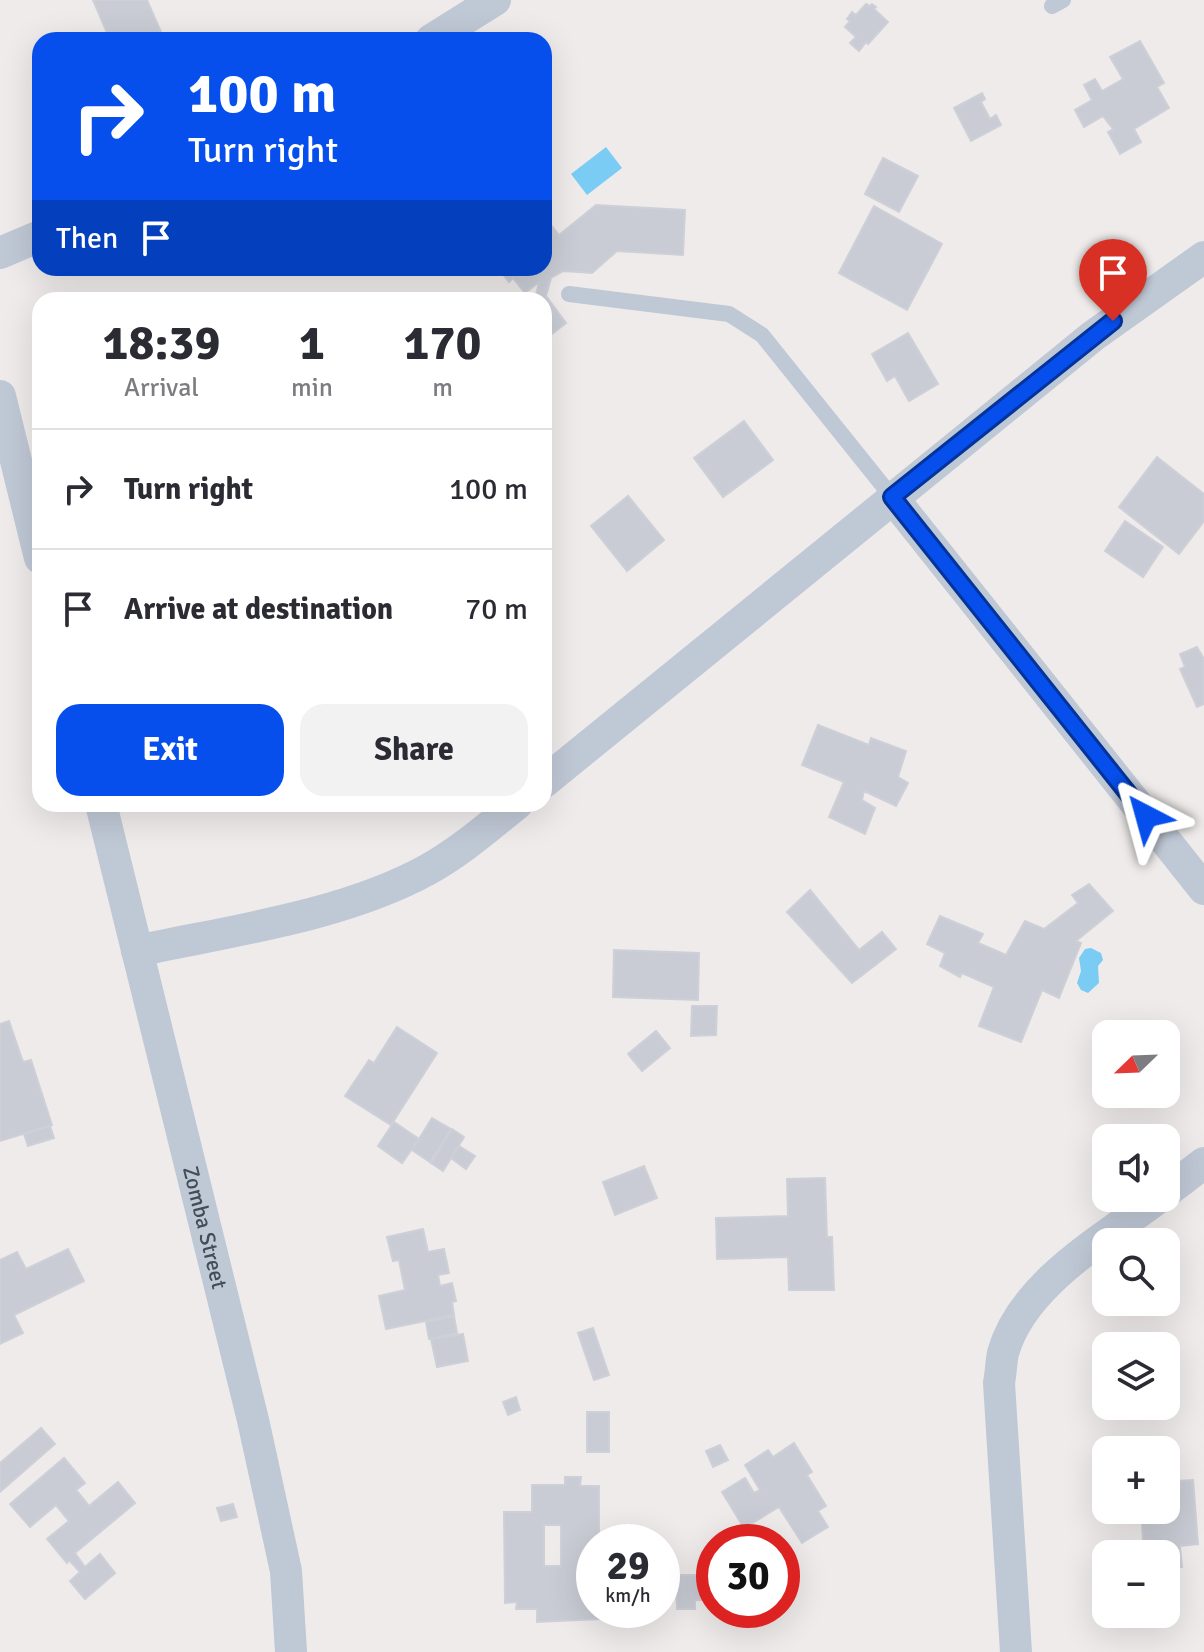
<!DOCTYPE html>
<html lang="en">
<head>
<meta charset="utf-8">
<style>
	body { margin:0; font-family:Signika,sans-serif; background:#f2f2f3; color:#2b2b33; height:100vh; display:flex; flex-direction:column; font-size:30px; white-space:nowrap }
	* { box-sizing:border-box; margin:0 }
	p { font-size:26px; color:#7c7c81 }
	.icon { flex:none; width:44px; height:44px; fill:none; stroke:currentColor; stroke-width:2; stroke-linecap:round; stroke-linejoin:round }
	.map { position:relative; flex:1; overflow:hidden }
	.drawer { position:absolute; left:32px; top:292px; width:520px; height:520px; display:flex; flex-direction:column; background:#fff; border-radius:24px; box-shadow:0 8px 32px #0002 }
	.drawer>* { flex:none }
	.top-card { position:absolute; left:32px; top:32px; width:520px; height:244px; border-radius:24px; box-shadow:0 8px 32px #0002; background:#064fed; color:#fff; overflow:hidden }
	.needle { width:52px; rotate:247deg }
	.controls { position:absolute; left:1092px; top:1020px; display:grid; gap:16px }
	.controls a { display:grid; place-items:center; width:88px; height:88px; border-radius:16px; background:#fff; box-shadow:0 8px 32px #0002; font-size:40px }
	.speed { position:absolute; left:576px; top:1524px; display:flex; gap:16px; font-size:40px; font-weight:700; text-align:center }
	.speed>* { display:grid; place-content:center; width:104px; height:104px; border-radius:50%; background:#fff; box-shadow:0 8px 32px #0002; line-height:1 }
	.speed small { font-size:20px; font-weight:400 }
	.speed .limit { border:12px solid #d22; background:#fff; color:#111 }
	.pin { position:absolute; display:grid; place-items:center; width:68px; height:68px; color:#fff; margin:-82px -34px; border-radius:50% 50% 50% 0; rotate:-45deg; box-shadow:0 0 8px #0007 }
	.pin .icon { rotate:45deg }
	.me { position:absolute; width:88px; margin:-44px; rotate:321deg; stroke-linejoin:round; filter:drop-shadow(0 0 6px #0008) }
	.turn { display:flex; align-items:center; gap:28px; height:168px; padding:0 24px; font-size:36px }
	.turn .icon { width:104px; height:104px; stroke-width:2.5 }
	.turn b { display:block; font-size:56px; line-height:68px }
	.then { display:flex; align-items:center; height:76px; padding:0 24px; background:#0003; gap:16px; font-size:30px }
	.eta { display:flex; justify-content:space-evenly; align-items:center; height:136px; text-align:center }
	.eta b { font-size:48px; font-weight:800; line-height:56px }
	.button { display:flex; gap:16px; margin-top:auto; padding:16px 24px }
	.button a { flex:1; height:92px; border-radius:24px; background:#064fed; color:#fff; font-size:32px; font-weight:800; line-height:92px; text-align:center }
	.button a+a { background:#f2f2f3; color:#2b2b33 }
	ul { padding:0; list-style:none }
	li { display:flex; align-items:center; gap:24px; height:120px; padding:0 24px; border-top:2px solid #e1e1e2 }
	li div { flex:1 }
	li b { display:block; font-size:30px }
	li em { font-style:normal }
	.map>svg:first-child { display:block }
	.water { fill:#7accf5 }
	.building { fill:#c9ccd4; stroke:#ced0d8; stroke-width:2; fill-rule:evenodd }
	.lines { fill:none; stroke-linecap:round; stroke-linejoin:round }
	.service { stroke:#bfc8d5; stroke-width:16 }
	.minor { stroke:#bfc8d5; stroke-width:32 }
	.route-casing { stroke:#04339a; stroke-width:20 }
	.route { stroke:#064fed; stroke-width:14 }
	.labels { text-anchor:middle; stroke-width:8; stroke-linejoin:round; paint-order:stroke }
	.street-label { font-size:22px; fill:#424c5a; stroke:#fff }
</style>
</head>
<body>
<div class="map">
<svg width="1204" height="1652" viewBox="0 0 1204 1652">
	<rect width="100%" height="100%" fill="#efebeb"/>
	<!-- water -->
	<g class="water">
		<path d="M606,147l16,21 -35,27 -16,-21z"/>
		<path d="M1091,948l10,5 2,7 -5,6 1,17 -11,10 -7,-3 -4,-7 4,-12 -2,-13 6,-9z"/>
	</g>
	<!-- building -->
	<g class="building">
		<path d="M93,0h54l14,32 -18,8h-33z"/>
		<path d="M866,4l4,2 2,-2 4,3 -2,2 14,13 -20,22 -2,-2 -7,9 -9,-8 6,-6 -11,-10 5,-6 -3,-2 5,-7 4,3z"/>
		<path d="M1140,41l24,42 -7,4 12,21 -35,21 7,13 -21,12 -12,-22 5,-3 -10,-13 -19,11 -9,-17 17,-10 -8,-15 11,-6 7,12 21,-12 -13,-22z"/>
		<path d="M982,93l3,6 -4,3 9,17 6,-4 5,10 -30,16 -17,-33z"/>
		<path d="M883,158l35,18 -19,36 -34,-18z"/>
		<path d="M596,205l89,5 -2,45 -66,-4 -25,22 -29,-2 -12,7 -5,18 20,27 -22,17v-40h-9l4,-18 -14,11 -12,-15 -4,4 -11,-14h46v-48l2,-1 13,16z"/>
		<path d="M874,206l68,38 -35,66 -68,-37z"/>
		<path d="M908,333l30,51 -29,17 -14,-25 -8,5 -15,-27z"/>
		<path d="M744,421l29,39 -50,37 -29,-39z"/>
		<path d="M1157,457l47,37v27l-25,33 -60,-47z"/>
		<path d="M628,496l36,44 -37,31 -36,-45z"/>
		<path d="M1125,521l38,26 -20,30 -38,-26z"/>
		<path d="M1197,647l7,12v45l-7,3 -17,-38 5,-2 -5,-13z"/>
		<path d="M818,725l51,20 2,-7 35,13 -8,26 10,6 -12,23 -32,-15 -2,9 13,8 -10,26 -36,-17 15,-35 -42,-17z"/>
		<path d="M1089,884l24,27 -37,30 5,2 -22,55 -17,-8 -21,52 -42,-16 15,-39 -32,-14 -2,4 -20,-11 5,-13 -18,-9 13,-28 43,18 -5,9 28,12 19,-34 19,8 34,-26 -6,-8z"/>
		<path d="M810,890l49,60 23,-18 14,17 -44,34 -65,-71z"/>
		<path d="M614,950l85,3 -1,47 -85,-3z"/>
		<path d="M692,1006h25l-1,29 -25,1z"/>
		<path d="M9,1021l14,41 8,-2 21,65 -52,16v-117z"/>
		<path d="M397,1027l40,26 -46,72 -46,-29 24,-36 5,3z"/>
		<path d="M656,1031l14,17 -28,23 -14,-17z"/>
		<path d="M432,1118l19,11 -21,33 -18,-12z"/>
		<path d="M394,1122l25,17 -17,24 -24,-17z"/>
		<path d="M50,1126l4,12 -26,8 -4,-12z"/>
		<path d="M452,1129l12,8 -21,34 -12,-8z"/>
		<path d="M459,1146l16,10 -9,13 -15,-11z"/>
		<path d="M644,1166l13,32 -42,17 -12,-33z"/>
		<path d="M825,1178l2,59h5l2,53h-45l-1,-33 -71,2 -1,-41 72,-2 -1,-37z"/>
		<path d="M423,1229l5,23 16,-3 5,24 -11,2 2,11 12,-3 4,18 -4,1 2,13 -68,14 -7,-33 26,-6 -6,-30 -6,1 -6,-24z"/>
		<path d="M68,1249l16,32 -70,34 9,18 -23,11v-84l17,-8 9,17z"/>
		<path d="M454,1316l3,17 -28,6 -3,-17z"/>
		<path d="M593,1328l16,47 -15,5 -16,-47z"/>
		<path d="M463,1334l5,27 -31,6 -6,-28z"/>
		<path d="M516,1397l4,13 -12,5 -5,-13z"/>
		<rect x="587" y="1412" width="22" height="40"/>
		<path d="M41,1428l14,16 -55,48v-29z"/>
		<path d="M794,1443l18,29 -5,3 19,31 -8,5 10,16 -26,16 -23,-36 -35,21 -22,-36 23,-14 9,15 6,-3 -15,-25 23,-15 5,7z"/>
		<path d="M720,1445l8,15 -15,7 -7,-16z"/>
		<path d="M64,1458l21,25 -9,7 13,16 29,-24 17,21 -60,50 10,14 15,-13 15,19 -30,26 -15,-18 10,-9 -11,-12 -2,3 -20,-24 22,-18 -13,-16 -26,22 -20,-23z"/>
		<path d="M1166,1460h8l2,21 17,-1 5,64 -18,2 2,21 -16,2v-15h-22l-3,-44h25z"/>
		<path d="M565,1477h16l-1,9h19v56h-5v68h6v9l-63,3v-13h-21l1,-7 -12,1 -1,-91h28v-27h33zM544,1525h17v41h-17z"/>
		<path d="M233,1504l4,13 -16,4 -4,-13z"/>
		<path d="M1137,1544v10h-18v-9z"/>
		<path d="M676,1575h24l1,25h-6v9h-18z"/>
		<path d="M1178,1591v17l-12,1v-17z"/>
	</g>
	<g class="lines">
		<!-- service -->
		<g class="service">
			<path d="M1052,6l11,-6"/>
			<path d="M569,294l160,20 33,21 130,162"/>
		</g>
		<!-- minor -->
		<g class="minor">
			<path d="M431,40l64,-40"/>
			<path d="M0,253l40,-17"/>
			<path d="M0,396l40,162"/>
			<path d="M892,497l312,392"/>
			<path d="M544,782l549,-446 111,-79"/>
			<path id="s1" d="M101,804l152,616 33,151 5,81"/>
			<path d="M137,951c93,-20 206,-35 290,-81 33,-18 61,-43 90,-66"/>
			<path d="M1166,1192l38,-29"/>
			<path d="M1016,1652l-17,-269c2,-10 2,-21 4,-30 19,-69 101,-114 155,-155"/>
		</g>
	</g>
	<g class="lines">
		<!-- route casing -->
		<g class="route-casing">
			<path id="route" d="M1113,321l-221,176 254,319"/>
		</g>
		<!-- route -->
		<use href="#route" class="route"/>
	</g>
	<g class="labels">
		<!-- street labels -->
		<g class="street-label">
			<text dy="8" stroke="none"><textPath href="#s1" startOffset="436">Zomba Street</textPath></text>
		</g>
	</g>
</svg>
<div class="controls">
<a><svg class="needle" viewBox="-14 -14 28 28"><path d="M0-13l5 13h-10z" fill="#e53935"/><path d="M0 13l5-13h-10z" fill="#7c7c81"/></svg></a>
<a><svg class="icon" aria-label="sound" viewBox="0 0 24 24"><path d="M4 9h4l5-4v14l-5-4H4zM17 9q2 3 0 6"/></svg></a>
<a><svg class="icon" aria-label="search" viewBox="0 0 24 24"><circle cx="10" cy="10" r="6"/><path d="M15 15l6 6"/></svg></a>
<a><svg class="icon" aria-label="layers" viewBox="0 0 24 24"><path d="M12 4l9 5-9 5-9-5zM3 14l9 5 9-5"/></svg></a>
<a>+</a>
<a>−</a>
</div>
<div class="speed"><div>29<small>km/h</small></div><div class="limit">30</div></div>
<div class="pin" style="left:1113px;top:321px;background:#d93025"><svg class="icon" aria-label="arrive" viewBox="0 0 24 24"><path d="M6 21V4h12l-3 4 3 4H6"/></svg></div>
<svg class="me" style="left:1146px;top:816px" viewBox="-20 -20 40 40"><path d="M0-17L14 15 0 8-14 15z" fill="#064fed" stroke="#fff" stroke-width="4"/></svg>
<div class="top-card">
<div class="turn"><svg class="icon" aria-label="right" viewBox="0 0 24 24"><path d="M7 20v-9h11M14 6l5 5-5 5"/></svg><div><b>100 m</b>Turn right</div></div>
<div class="then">Then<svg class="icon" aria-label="arrive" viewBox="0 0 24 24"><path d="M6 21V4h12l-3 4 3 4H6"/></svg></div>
</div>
<section class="drawer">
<div class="eta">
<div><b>18:39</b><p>Arrival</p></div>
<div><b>1</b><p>min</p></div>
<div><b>170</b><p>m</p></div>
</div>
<ul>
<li><svg class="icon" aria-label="right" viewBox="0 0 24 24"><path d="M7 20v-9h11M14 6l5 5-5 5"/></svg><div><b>Turn right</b></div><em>100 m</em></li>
<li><svg class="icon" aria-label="arrive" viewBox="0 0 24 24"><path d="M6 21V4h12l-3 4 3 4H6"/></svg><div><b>Arrive at destination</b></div><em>70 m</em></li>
</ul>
<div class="button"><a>Exit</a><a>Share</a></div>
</section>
</div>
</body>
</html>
